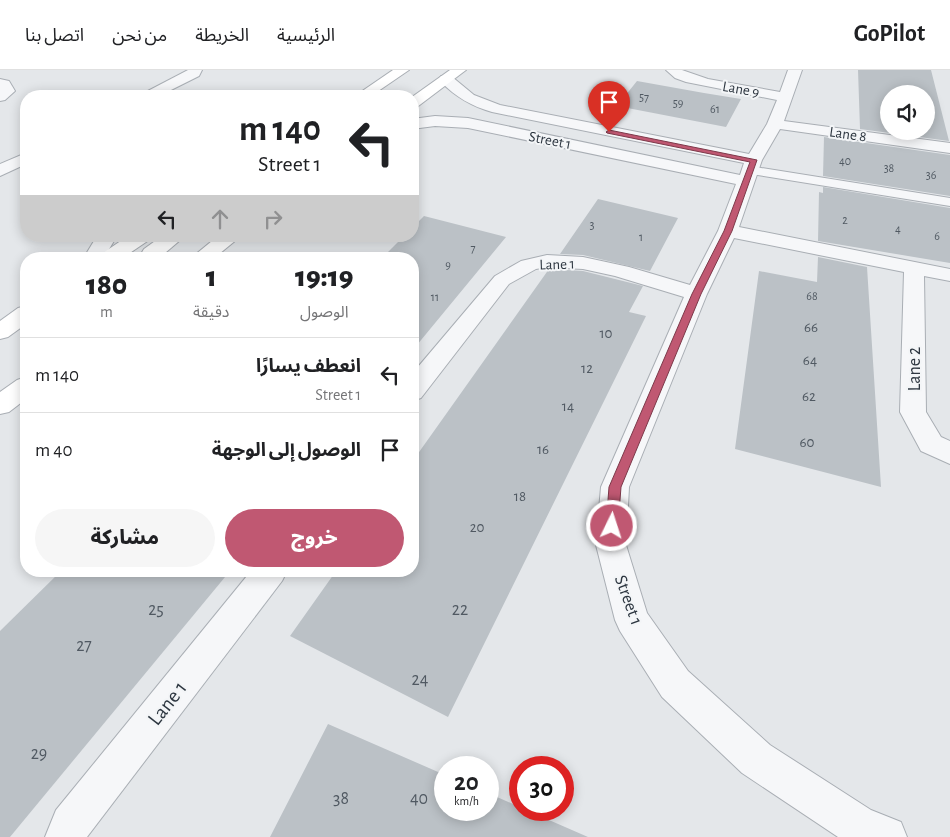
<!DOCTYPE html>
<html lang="ar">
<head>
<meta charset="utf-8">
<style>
	body { margin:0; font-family:"Alegreya Sans","Noto Sans Arabic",sans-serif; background:#f6f6f6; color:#202124; direction:rtl; height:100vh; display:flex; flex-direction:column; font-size:19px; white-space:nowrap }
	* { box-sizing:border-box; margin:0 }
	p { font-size:16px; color:#757577 }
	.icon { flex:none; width:28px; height:28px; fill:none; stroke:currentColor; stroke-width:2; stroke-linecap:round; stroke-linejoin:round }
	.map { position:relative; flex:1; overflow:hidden; direction:ltr }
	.sheet { position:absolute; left:20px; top:182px; width:399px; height:325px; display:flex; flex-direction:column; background:#fff; border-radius:20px; box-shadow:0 2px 12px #0003; direction:rtl }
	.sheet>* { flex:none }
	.hud { position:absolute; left:20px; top:20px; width:399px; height:152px; border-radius:20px; box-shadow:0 2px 12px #0003; direction:rtl; background:#fff; color:#202124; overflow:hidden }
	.controls { position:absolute; left:880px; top:15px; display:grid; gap:10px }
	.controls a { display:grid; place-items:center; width:55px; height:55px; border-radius:50%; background:#fff; box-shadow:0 2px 12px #0003; font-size:25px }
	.speed { position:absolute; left:434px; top:686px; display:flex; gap:10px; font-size:25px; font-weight:700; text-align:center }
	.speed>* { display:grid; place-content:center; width:65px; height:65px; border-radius:50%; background:#fff; box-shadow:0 2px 12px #0003; line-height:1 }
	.speed small { font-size:12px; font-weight:400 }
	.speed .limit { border:8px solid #d22; background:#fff; color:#111 }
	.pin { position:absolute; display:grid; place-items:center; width:42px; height:42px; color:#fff; margin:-51px -21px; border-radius:50% 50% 50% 0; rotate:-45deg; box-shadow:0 0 5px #0007 }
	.pin .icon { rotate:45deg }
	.me { position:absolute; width:55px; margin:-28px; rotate:4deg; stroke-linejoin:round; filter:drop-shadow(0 0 4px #0008) }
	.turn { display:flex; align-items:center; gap:18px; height:105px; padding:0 15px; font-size:22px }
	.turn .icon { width:65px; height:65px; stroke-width:2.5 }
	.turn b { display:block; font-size:35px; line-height:42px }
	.lanes { display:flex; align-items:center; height:48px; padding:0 15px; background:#0003; justify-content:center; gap:25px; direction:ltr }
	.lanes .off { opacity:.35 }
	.eta { display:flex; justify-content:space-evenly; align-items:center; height:85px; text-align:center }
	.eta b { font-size:30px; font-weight:800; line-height:35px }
	.action { display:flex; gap:10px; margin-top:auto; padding:10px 15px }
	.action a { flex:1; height:58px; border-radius:30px; background:#c05872; color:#fff; font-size:20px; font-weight:800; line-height:58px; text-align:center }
	.action a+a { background:#f6f6f6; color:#202124 }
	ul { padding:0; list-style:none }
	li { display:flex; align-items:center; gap:15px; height:75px; padding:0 15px; border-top:1px solid #e0e0e0 }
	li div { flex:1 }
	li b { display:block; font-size:19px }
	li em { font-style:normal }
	header { display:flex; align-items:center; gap:30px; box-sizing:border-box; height:70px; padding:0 25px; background:#fff; border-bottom:1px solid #e0e0e0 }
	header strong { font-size:24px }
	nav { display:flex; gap:28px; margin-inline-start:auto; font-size:18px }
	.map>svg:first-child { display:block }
	.building { fill:#bbc1c6; fill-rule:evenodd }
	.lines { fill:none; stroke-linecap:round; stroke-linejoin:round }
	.service-casing { stroke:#a9aeb4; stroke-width:2 }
	.minor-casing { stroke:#a9aeb4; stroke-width:2 }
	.secondary-casing { stroke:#a9aeb4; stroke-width:2 }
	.service { fill:#f6f7f9; fill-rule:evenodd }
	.minor { fill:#f6f7f9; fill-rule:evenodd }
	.secondary { fill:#fff; fill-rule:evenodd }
	.route { fill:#c05872; stroke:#7d394a }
	.labels { text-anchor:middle; stroke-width:4; stroke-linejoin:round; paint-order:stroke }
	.far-number-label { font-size:12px; fill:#505962 }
	.far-street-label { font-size:15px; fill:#2d3640; stroke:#f3f5f7 }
	.number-label { font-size:15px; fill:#505962 }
	.street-label { font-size:18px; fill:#2d3640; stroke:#f3f5f7 }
	.near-number-label { font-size:18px; fill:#505962 }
	.near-street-label { font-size:21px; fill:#2d3640; stroke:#f3f5f7 }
</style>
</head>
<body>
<header>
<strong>GoPilot</strong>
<nav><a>الرئيسية</a><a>الخريطة</a><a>من نحن</a><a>اتصل بنا</a></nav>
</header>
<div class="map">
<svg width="950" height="767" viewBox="0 0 950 767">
	<rect width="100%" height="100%" fill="#e4e7ea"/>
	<!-- building -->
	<g class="building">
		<path d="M858,0h73l18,71 -89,-12zM889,24h37v37h-37z"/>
		<path d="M637,11l67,12 37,6 -15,28 -109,-21z"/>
		<path d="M824,67l126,18v41l-127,-20z"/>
		<path d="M823,117l127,21v55l-132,-22 1,-49 4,1z"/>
		<path d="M598,129l80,19 -28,53 -67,-16 -23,-1z"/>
		<path d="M424,146l82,21 -94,114v-92h-31l23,-23h8v-8z"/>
		<path d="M818,187l49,10 14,220 -146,-38 24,-178 58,11z"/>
		<path d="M549,199l34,2 60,15 -14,26 17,4 -198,401 -158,-81 46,-65h76v-109z"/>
		<path d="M61,501h169l-220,266h-10v-206z"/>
		<path d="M328,654l117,51v35h43v-17l32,14v3h6l62,27h-318z"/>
	</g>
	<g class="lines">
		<!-- service casing -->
		<g class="service-casing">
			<path id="service" d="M749,96l201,32v8l-205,-33 -2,-3z"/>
		</g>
		<!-- minor casing -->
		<g class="minor-casing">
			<g id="minor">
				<path d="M188,0h14l-3,6 -40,20h-17l2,-3z"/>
				<path d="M666,0h16l26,9 72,13 8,-22h14l-18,51 166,22v10l-170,-24 -18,31 -23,67 211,42v12l-26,-5 2,136 15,25 9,4v23l-29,-13 -21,-39 4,-140 -170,-34 -27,56 -78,193 -3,58 21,68 41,58 82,74 101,65 30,12 6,15h-69l-96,-64 -80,-76 -42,-66 -5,-11 -19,-75 5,-58 83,-190 -69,-21 -32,-7 -36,-2 -11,2 -27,15 -88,114 -9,3v-27l83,-98 26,-15 26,-6 36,2 46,10 61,18 28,-54 18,-47 -268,-56 -33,-2 -23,3v-10l23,-3 33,2 272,57 4,-12 -252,-51c-21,-6 -36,-15 -51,-30l-2,-3 2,-3h10l23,19 26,10 249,49 18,-30 10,-24 -91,-18 -11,-4z"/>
				<path d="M0,9l9,2 6,10 -10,9 -5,1z"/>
				<path d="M26,83v11l-26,12v-12z"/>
				<path d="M97,166h20l-14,23h-20z"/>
				<path d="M251,501h36l-5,10 -195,256h-42l11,-27z"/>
			</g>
		</g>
		<!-- secondary casing -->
		<g class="secondary-casing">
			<g id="secondary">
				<path d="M393,0h16l-38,26h-16z"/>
				<path d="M450,0h16l-49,37 -5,1v-11z"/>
				<path d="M128,166h24l-3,4 -28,19h-24l3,-4z"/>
				<path d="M162,166h23l-27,23h-20l6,-10z"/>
				<path d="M218,166h23l-28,23h-23z"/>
				<path d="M26,236v18l-18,13 -8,2v-18l18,-13z"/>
				<path d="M26,307v22l-17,13 -9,2v-22l17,-12z"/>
			</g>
		</g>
		<!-- service -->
		<use href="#service" class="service"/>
		<!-- minor -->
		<use href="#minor" class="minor"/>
		<!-- secondary -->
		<use href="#secondary" class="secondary"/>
	</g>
	<!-- route -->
	<path class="route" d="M609,60l148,30 -25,71 -31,63 -80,193 -3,39 -2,4 -4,1 -4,-1 -2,-4 3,-39 83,-193 32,-63 26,-69 -143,-29 -1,-1z"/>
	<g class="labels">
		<!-- far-number labels -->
		<g class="far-number-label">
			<text x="644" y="31">57</text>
			<text x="678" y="37">59</text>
			<text x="715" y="43">61</text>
			<text x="845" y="95">40</text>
			<text x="889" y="102">38</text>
			<text x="931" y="109">36</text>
			<text x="845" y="154">2</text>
			<text x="592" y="159">3</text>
			<text x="898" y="163">4</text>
			<text x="937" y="170">6</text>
			<text x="641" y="171">1</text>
			<text x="473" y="182">7</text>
			<text x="448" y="199">9</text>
			<text x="812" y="230">68</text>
			<text x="435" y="231">11</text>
		</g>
		<!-- far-street labels -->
		<g class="far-street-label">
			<text transform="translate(741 19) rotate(10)" y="5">Lane 9</text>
			<text transform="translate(848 64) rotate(8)" y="5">Lane 8</text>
			<text transform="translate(550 70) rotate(11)" y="5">Street 1</text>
			<text transform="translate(557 194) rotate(-2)" y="5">Lane 1</text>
		</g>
		<!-- number labels -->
		<g class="number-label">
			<text x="811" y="262">66</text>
			<text x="606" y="268">10</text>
			<text x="810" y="295">64</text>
			<text x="587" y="303">12</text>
			<text x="809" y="331">62</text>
			<text x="568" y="341">14</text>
			<text x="807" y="377">60</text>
			<text x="543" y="384">16</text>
			<text x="520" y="431">18</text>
			<text x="477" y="462">20</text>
		</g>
		<!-- street labels -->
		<g class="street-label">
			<text transform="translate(914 299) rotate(-90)" y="6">Lane 2</text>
			<text transform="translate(629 530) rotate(70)" y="6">Street 1</text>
		</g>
		<!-- near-number labels -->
		<g class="near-number-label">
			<text x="156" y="545">25</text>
			<text x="460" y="545">22</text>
			<text x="84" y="581">27</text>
			<text x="420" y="615">24</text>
			<text x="39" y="689">29</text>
			<text x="341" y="734">38</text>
			<text x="419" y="734">40</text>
		</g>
		<!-- near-street labels -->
		<g class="near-street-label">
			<text transform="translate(167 633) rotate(-52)" y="7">Lane 1</text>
		</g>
	</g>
</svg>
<div class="controls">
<a><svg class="icon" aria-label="sound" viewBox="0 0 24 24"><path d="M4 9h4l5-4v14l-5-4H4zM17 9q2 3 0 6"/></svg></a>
</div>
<div class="speed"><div>20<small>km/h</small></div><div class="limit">30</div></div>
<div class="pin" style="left:609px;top:62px;background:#d93025"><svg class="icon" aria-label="arrive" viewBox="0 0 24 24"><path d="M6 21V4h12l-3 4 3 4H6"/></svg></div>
<svg class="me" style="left:612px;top:456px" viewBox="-20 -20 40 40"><circle r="17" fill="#c05872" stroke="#fff" stroke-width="3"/><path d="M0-11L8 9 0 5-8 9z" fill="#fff"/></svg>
<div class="hud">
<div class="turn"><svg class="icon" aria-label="left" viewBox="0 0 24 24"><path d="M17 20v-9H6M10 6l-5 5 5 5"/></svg><div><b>140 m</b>Street 1</div></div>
<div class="lanes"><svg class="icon" aria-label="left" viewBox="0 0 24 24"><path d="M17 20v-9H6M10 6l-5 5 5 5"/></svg><svg class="icon off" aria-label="ahead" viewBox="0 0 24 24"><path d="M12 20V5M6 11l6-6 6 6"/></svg><svg class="icon off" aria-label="right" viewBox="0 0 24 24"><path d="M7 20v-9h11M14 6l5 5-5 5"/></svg></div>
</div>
<section class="sheet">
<div class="eta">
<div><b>19:19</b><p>الوصول</p></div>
<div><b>1</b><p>دقيقة</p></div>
<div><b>180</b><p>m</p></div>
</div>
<ul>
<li><svg class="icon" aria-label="left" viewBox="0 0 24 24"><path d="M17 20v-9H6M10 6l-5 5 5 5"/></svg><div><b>انعطف يسارًا</b><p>Street 1</p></div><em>140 m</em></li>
<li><svg class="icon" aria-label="arrive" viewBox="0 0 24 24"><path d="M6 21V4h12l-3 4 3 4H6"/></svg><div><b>الوصول إلى الوجهة</b></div><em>40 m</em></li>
</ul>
<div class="action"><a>خروج</a><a>مشاركة</a></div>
</section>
</div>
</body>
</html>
